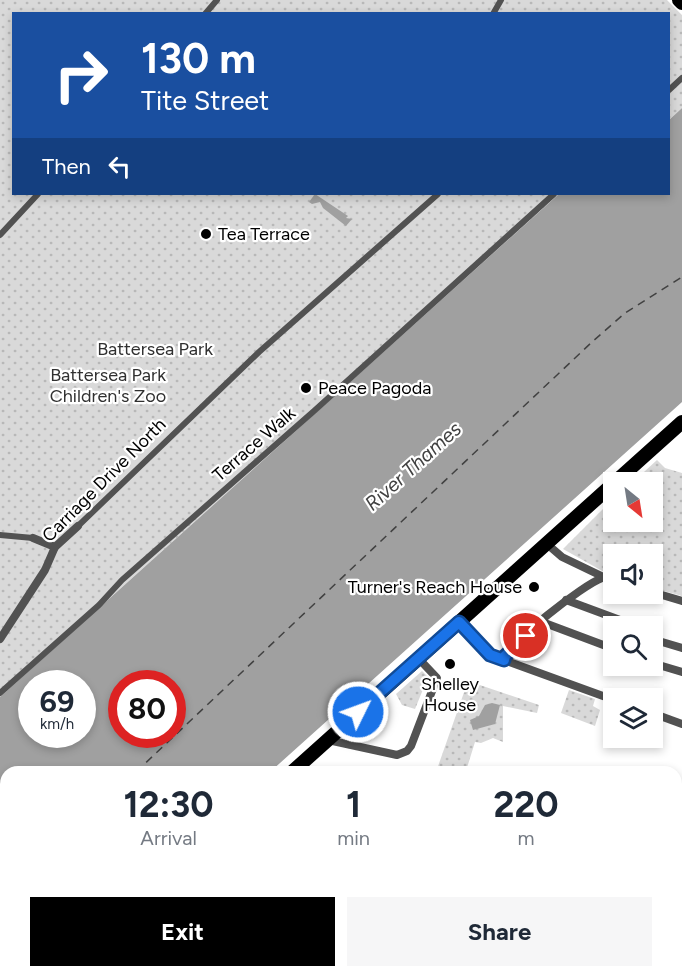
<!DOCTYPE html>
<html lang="en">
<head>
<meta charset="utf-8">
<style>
	body { margin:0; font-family:Figtree,sans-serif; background:#f6f6f7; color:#1f2937; height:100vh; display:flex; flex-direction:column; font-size:22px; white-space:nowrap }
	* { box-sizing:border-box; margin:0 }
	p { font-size:20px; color:#747a83 }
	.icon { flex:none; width:33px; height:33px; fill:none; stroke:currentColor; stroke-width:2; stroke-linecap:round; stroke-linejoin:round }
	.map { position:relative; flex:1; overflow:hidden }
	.drawer { position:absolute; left:0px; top:766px; width:682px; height:212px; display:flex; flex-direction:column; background:#fff; border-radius:18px 18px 0 0; box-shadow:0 3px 9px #0003 }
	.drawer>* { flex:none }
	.hud { position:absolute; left:12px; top:12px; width:658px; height:183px; border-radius:0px; box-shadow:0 3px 9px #0003; background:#1a4fa0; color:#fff; overflow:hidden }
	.needle { width:39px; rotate:150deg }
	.controls { position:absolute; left:603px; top:472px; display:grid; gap:12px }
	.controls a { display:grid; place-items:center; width:60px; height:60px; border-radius:0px; background:#fff; box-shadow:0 3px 9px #0003; font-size:30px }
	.speed { position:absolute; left:18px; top:670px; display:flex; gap:12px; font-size:30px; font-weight:700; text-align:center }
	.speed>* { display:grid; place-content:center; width:78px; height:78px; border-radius:50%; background:#fff; box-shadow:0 3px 9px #0003; line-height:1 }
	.speed small { font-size:15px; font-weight:400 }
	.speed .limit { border:9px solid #d22; background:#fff; color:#111 }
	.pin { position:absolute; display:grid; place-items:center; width:51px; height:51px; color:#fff; margin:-26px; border:3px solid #fff; border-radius:50%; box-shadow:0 2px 6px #0007 }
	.me { position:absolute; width:66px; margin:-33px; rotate:48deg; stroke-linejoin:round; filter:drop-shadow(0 0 4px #0008) }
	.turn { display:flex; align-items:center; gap:21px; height:126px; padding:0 30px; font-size:27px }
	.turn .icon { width:78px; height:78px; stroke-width:2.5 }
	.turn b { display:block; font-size:42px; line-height:51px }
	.then { display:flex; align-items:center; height:57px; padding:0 30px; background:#0003; gap:12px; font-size:22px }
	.eta { display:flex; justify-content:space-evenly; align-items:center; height:102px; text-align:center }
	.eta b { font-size:36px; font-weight:700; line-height:42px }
	.cta { display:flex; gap:12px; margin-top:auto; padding:12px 30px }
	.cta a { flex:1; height:69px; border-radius:0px; background:#000; color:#fff; font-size:24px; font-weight:700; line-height:69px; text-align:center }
	.cta a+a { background:#f6f6f7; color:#1f2937 }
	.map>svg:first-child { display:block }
	.park { fill:url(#park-dots) }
	.water { fill:#a0a0a0; fill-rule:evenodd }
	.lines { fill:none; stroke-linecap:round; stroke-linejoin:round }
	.ferry { stroke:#414141; stroke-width:1.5; stroke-dasharray:8 6; stroke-linecap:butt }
	.pedestrian { stroke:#525252; stroke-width:6 }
	.minor { stroke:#525252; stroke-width:8 }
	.secondary { stroke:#1f1f1f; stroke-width:12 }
	.primary { stroke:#000; stroke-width:14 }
	.trunk { stroke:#000; stroke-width:14 }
	.route-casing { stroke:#114b97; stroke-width:15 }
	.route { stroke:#1a73e8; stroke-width:10 }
	.poi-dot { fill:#000; stroke:#fff; stroke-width:2 }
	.labels { text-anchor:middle; stroke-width:4.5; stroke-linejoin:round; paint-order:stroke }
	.poi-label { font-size:18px; fill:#000; stroke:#fff; text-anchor:start }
	.park-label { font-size:18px; fill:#303030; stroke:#fff }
	.street-label { font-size:18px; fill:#000; stroke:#fff }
	.water-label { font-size:20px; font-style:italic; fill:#414141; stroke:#fff }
</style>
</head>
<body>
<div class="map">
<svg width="682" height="977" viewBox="0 0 682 977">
	<defs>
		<pattern id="park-dots" width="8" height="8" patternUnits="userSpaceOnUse" patternTransform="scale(1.5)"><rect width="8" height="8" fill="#d9d9d9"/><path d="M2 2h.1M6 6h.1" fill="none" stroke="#b8b8b8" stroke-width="1.8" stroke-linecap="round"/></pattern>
	</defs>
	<rect width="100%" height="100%" fill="#fff"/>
	<!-- park -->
	<g class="park">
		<path d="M0,0h667l15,15v93l-13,12v-106h-655v180h545l-559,503z"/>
		<path d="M657,460l8,8 17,5v123l-29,-8 -1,-33h-38l-1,22 -50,-28 50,-50 1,23h38v-39h-20z"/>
		<path d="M422,671l6,6 -13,32 -13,-4 -6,-11z"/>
		<path d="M468,681l71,24 -2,8 -34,-7v36l-10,-4 -12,5 -6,-1 -9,29 4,1h-34z"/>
		<path d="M569,690l26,9 -2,7 7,4 -5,16 -34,-13z"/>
		<path d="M677,869l5,1v107h-40l1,-5h33z"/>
		<path d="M102,972h284l-2,5h-287z"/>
	</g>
	<!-- water -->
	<g class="water">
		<path d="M682,108v294l-412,370h-264v200h58l-6,5h-58v-280l559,-503h110v-74zM32,684h50v51h-50zM122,684h50v51h-50z"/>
		<path d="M315,194l33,22 -2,2 6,1 -6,7 -23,-18 -3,-6 -8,2 -3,-2z"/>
		<path d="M492,703l8,2 -5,19 -22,6 -3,-10 9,-4 6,-11z"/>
	</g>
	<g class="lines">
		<!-- ferry -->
		<g class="ferry">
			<path d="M136,772l456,-430 33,-29 57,-36"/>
			<path d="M0,902l6,-6"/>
		</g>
		<!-- pedestrian -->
		<g class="pedestrian">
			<path d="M205,14l12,-14"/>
			<path d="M493,14l8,-14"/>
			<path d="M669,90l13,-12"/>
			<path d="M0,235l38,-41"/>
			<path d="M78,526l181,-174 179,-158"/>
			<path d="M0,535l33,3"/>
			<path d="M0,693l99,-88 23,-25 192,-169 240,-217"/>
		</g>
		<!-- minor -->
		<g class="minor">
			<path d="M33,538l22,9"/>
			<path d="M547,544l15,13 52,25"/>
			<path d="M652,592l30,9"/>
			<path d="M566,600l54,20"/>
			<path d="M459,622l31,33 124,45"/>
			<path d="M542,622l72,27"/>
			<path d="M0,639l45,-69 10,-23 23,-21"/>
			<path d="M652,639l30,9"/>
			<path d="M504,660c5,-18 79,-75 98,-82"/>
			<path d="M652,663l30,9"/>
			<path d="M652,713l30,11"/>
			<path d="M328,740l69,15 10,-4 4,-5 26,-68 -18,-19"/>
			<path d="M676,860l6,2"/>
		</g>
		<!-- secondary -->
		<g class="secondary">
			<path d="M676,831l6,-19"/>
			<path d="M636,977l2,-5"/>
		</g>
		<!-- primary -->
		<path class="primary" d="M679,0l3,3"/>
		<!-- trunk -->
		<g class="trunk">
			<path d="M292,772l390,-350"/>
			<path d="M79,977l5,-5"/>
		</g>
	</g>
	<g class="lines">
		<!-- route casing -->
		<g class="route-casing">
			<path id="route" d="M358,712l101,-90 31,33 14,5 1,-4 21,-20"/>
		</g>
		<!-- route -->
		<use href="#route" class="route"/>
	</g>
	<!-- markers -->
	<g class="poi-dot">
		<circle cx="206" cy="234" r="6"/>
		<circle cx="306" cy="388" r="6"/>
		<circle cx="534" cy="587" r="6"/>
		<circle cx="450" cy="664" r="6"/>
	</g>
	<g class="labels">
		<!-- poi labels -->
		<g class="poi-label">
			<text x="218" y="240">Tea Terrace</text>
			<text x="318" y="394">Peace Pagoda</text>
			<text x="522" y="593" text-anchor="end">Turner's Reach House</text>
			<text x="450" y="690" text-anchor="middle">Shelley<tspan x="450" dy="21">House</tspan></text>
		</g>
		<!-- park labels -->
		<g class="park-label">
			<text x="155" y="355">Battersea Park</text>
			<text x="108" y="381">Battersea Park<tspan x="108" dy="21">Children's Zoo</tspan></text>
		</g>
		<!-- street labels -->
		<g class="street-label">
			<text transform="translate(254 444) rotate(-41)" y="6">Terrace Walk</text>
			<text transform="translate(104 480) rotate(-45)" y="6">Carriage Drive North</text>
		</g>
		<!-- water labels -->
		<g class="water-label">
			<text transform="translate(413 466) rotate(-42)" y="7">River Thames</text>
		</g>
	</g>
</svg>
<div class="controls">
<a><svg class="needle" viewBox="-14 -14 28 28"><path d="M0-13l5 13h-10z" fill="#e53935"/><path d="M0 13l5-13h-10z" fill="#747a83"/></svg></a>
<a><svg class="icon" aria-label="sound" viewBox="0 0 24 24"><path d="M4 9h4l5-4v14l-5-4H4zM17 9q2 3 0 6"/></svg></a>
<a><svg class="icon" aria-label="search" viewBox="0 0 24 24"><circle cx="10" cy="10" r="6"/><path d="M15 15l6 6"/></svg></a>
<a><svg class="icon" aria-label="layers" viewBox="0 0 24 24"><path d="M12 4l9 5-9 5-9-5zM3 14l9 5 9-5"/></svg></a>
</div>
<div class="speed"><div>69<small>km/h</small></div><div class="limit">80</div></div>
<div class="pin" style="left:526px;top:636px;background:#d93025"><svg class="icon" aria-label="arrive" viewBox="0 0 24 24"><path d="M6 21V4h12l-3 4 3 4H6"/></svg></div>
<svg class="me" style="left:358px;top:712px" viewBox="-20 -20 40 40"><circle r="17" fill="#1a73e8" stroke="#fff" stroke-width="3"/><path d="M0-11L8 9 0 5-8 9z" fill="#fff"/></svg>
<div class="hud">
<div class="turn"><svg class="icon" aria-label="right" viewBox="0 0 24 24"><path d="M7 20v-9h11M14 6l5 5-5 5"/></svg><div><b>130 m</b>Tite Street</div></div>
<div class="then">Then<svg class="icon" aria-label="left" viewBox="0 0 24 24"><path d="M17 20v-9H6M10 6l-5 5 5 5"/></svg></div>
</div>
<section class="drawer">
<div class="eta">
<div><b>12:30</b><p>Arrival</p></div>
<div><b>1</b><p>min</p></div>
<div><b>220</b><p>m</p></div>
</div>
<div class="cta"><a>Exit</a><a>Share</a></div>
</section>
</div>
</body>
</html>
